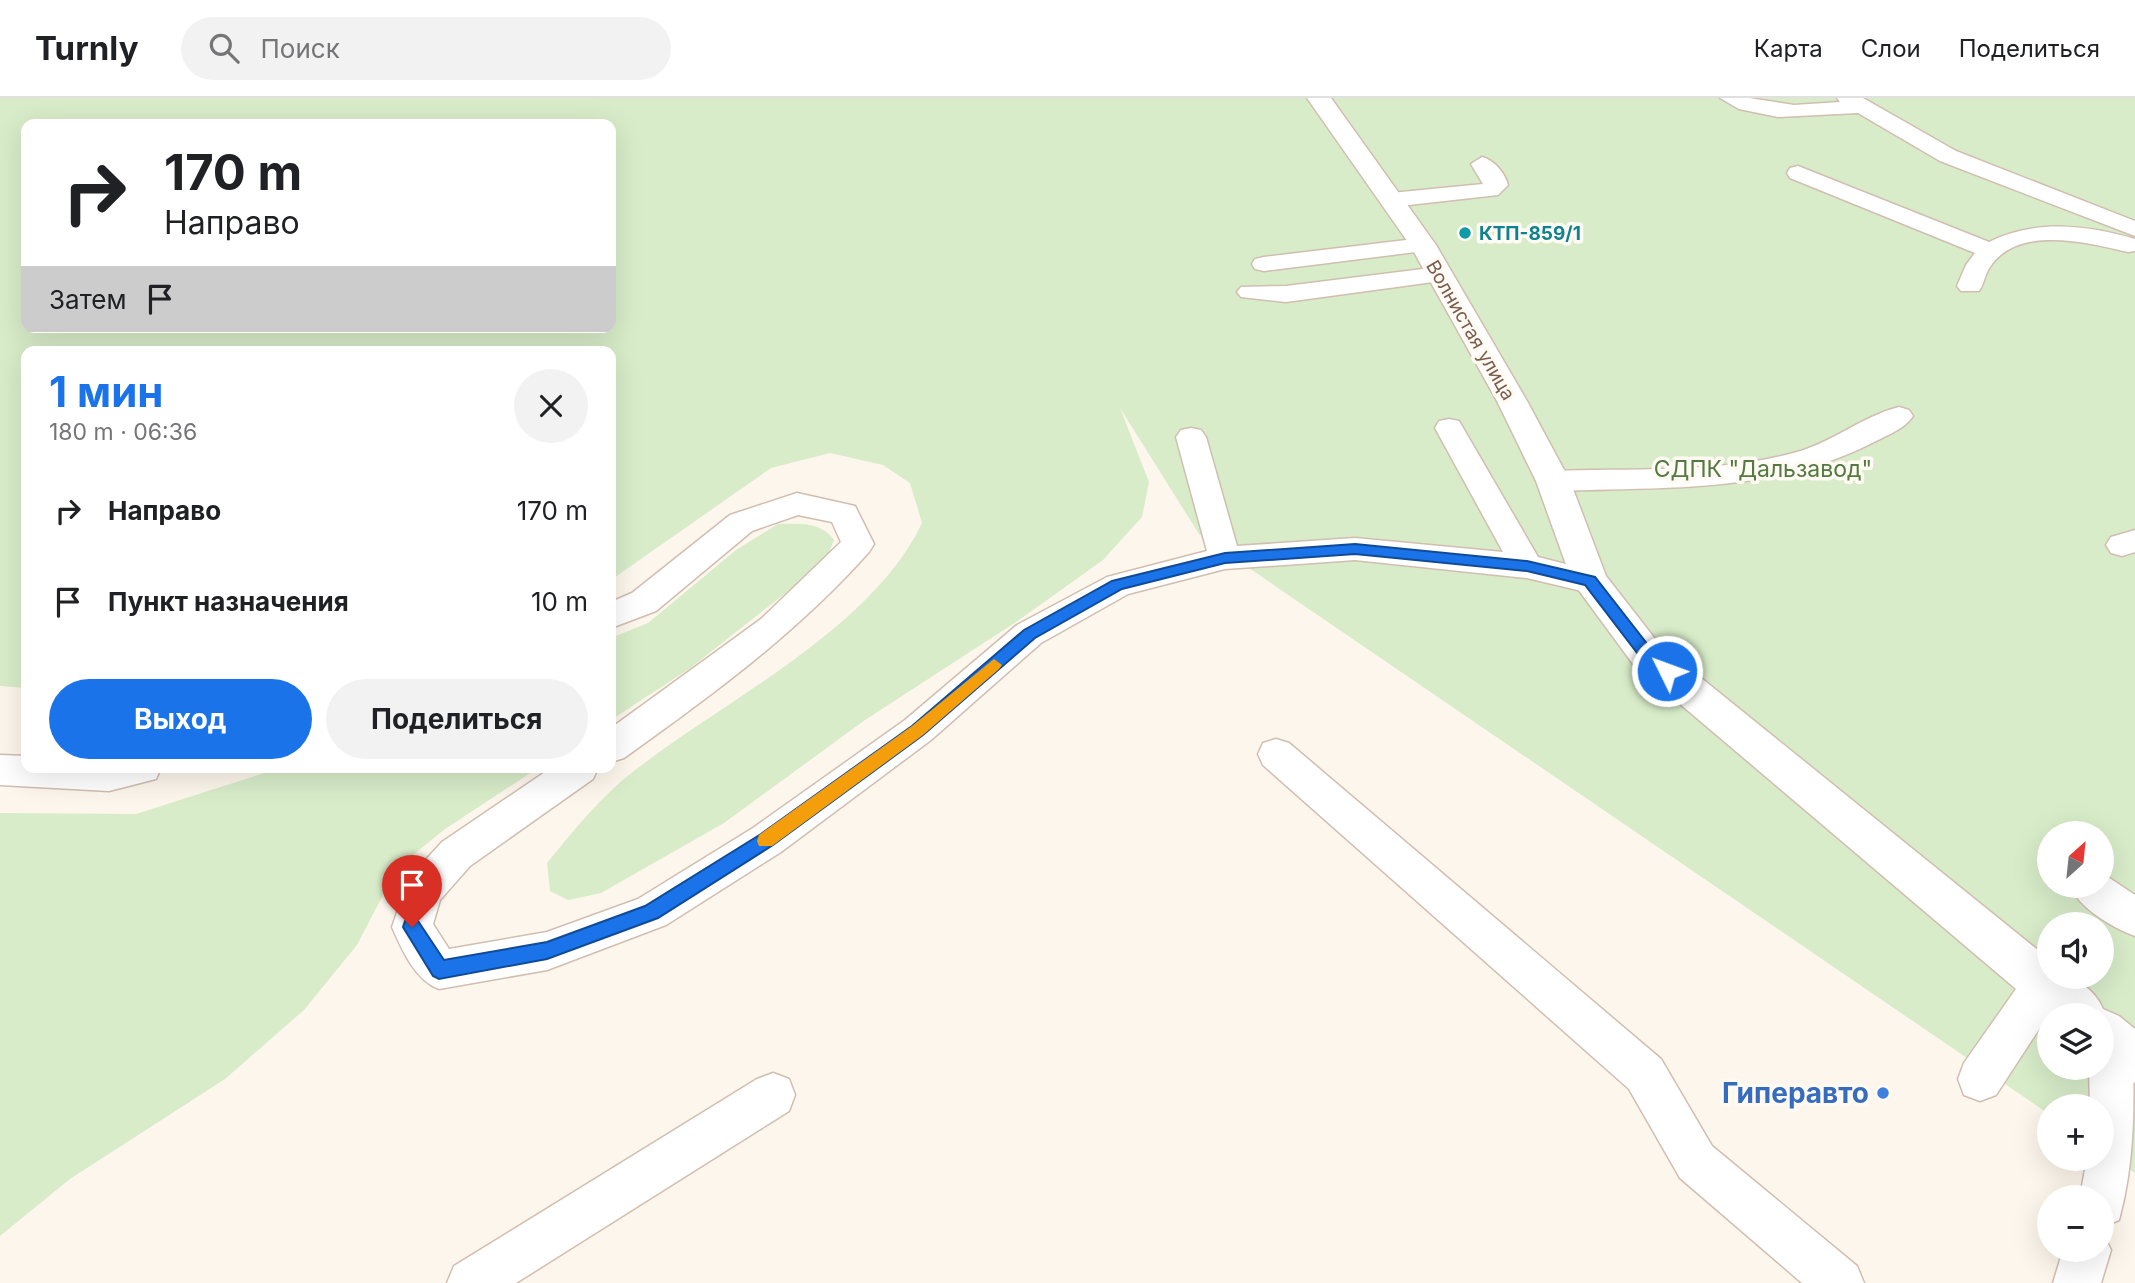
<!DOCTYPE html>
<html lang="ru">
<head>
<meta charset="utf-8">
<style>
	body { margin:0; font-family:Inter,sans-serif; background:#f2f2f2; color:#202124; height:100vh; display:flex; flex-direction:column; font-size:26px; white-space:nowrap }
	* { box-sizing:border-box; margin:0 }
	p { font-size:23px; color:#757577 }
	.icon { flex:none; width:38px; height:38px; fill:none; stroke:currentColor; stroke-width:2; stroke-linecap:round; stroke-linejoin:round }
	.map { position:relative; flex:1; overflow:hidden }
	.panel { position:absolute; left:21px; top:248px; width:595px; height:427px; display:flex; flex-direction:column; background:#fff; border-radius:14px; box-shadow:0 7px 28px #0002 }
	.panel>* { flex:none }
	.banner { position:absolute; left:21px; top:21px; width:595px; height:214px; border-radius:14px; box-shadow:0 7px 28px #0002; background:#fff; color:#202124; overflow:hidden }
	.needle { width:46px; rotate:27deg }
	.tools { position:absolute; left:2037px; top:723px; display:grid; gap:14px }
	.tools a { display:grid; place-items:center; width:77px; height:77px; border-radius:50%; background:#fff; box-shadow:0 7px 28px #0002; font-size:35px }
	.pin { position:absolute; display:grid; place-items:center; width:60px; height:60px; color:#fff; margin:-72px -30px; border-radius:50% 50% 50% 0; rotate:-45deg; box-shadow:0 0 7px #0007 }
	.pin .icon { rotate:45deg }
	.me { position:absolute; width:77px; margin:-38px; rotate:312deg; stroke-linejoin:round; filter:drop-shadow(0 0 5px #0008) }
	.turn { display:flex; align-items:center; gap:24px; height:147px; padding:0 28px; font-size:32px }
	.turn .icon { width:91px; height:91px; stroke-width:2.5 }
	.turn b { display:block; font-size:49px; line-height:60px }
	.then { display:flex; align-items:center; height:66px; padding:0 28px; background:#0003; gap:14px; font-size:26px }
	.round { display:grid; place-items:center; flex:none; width:74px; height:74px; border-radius:37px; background:#f2f2f2 }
	.summary { display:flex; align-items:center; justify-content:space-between; height:119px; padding:0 28px }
	h1 { font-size:42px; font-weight:700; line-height:52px; color:#1a73e8 }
	.cta { display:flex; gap:14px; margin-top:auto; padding:14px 28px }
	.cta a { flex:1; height:80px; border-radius:42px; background:#1a73e8; color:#fff; font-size:28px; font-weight:700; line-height:80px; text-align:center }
	.cta a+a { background:#f2f2f2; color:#202124 }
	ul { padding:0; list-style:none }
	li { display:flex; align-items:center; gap:21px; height:91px; padding:0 28px }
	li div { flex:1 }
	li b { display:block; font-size:26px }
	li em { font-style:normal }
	header { display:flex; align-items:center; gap:42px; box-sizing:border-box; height:98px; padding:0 35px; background:#fff; border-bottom:2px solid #e0e0e0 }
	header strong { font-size:33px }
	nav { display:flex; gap:38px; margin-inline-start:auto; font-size:24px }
	.search { width:490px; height:63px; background:#f2f2f2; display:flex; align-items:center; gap:18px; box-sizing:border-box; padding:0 24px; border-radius:38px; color:#757577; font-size:26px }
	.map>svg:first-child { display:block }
	.green { fill:#d8ecc9; fill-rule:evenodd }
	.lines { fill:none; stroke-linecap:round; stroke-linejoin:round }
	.service-casing { stroke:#d1beb0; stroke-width:3 }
	.minor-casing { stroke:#d1beb0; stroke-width:3 }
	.service { fill:#fff; fill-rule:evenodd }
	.minor { fill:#fff; fill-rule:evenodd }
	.route { fill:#1a73e8; stroke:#114b97; stroke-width:2 }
	.slow { fill:#f59e0b }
	.culture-dot { fill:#0f9aa8; stroke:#fffaf3; stroke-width:2.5 }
	.shop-dot { fill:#3f7fe0; stroke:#fffaf3; stroke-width:2.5 }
	.labels { text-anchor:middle; stroke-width:7; stroke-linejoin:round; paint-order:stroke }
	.far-culture-label { font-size:19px; font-weight:bold; fill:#0d838f; stroke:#fffaf3; text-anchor:start }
	.far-street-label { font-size:19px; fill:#7a5c4d; stroke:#fffaf3 }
	.park-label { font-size:23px; fill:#537a41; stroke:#fffaf3 }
	.near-shop-label { font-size:28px; font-weight:bold; fill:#366cbe; stroke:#fffaf3; text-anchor:end }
</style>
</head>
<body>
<header>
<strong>Turnly</strong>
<div class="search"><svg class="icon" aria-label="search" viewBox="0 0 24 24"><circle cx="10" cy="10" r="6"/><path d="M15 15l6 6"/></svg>Поиск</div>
<nav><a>Карта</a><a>Слои</a><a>Поделиться</a></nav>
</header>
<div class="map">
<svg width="2135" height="1185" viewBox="0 0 2135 1185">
	<rect width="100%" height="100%" fill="#fdf6ec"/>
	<!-- green -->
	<g class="green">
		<path d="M0,0h2135v1075l-33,-23v-44h-53v8l-850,-580 -79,-126 29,74 -7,35 -39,43 -84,60 -154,100 -141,103 -123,70 -33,7 -18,-9 -3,-28c26,-32 54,-67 87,-92 92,-72 238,-142 288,-248l-12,-40 -27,-18 -53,-12 -59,15 -160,112v-228h-585v336l-26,-2zM26,26h585v203h-585zM2049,735h53v53h-53zM2049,826h53v52h-53zM2049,917h53v53h-53z"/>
		<path d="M778,426c21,0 42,-3 56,16l-9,22 -136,107 -78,51v-82l37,-15 88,-73z"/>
		<path d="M280,670h258l-93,61 -48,39 -40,77 -53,65 -79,69 -155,100 -70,57v-423l136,1z"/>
	</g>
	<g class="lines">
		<!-- service casing -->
		<g class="service-casing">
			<g id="service">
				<path d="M1720,0h29l45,7 46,-3 -3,-4h26l93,53 179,70v15l-195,-75 -82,-48 -80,4 -39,-8z"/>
				<path d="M1482,59c12,3 23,16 26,28l-10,10 -107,12 -8,-2 -4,-5 4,-5 8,-2 92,-9 -12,-20z"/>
				<path d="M1798,68l191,76c47,-23 98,-17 146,-3v12l-7,1c-39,-9 -110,-28 -138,15 -5,7 -6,17 -11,24h-18l-4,-5 9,-21 9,-12 -185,-75 -3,-5 3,-5z"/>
				<path d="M1423,140l9,2 3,5 -3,5 -168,21 -9,-2 -3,-5 3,-5 9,-2z"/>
				<path d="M1439,169l9,3 4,5 -4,5 -162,22 -45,-5 -4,-5 4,-5 45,-1z"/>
				<path d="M1899,309l10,3 4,6c-8,13 -26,19 -39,26 -100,52 -212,45 -321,49l-11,-3 -4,-7 4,-7 11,-3c80,-3 166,3 244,-19 36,-10 66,-36 102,-45z"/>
				<path d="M1449,321l10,2 79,136 63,16 5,8 -5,8 -11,4 -63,-15 -172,-18 -130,9 -97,25 -87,49 -110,97 -150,112 -115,73 -119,45 -108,19c-24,-9 -37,-39 -47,-62l17,-49 33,-36 109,-74h47l-5,11 -123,87 -30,34 -7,24 16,25 98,-17 91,-33 115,-71 152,-108 112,-95 90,-48 100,-26 -31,-114 5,-7 10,-2 10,2 5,7 31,109 118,-8 148,14 -68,-124 4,-7z"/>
				<path d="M797,395l58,13 19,38 -5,8c-72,81 -157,143 -245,206l-13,4v-34l150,-109 80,-77 -9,-20 -34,-7 -46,16 -96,80 -45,17v-26l21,-9 98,-78z"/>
				<path d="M2135,432v22l-13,4 -11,-3 -5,-8 5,-8z"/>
				<path d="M1276,641l13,4 372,316 51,87 145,120 7,17h-62l-122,-105 -51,-89 -366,-324 -5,-11 5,-11z"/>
				<path d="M0,657l26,1v12h135l-5,11 -47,12 -109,-6z"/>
				<path d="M2102,775l33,22v41c-22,-8 -56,-28 -65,-50h32z"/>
				<path d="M2045,865l4,2v11h14l3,7 -6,14 -64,98 -16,6 -16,-6 -6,-16 6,-16 66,-94z"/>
				<path d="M2110,920l15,6 7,15c3,60 3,124 -13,181l-17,7v-30h-22l7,-39h15v-52h-12l-1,-38h13v-47z"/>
				<path d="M773,975l16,6 6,16 -6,16 -273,172h-69l7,-17 303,-187z"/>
				<path d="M2102,1134l9,18 -10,33h-48l10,-33h39z"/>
			</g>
		</g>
		<!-- minor casing -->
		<g class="minor-casing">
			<path id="minor" d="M1307,0h24l105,147 91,156 43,80 36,95 53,68 390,315v17c24,0 44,10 54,33l16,7 16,13v54l-17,-7 -16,-14v-47l-53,2 -416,-353 -61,-83 -36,-100 -39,-80 -87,-156z"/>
		</g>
		<!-- service -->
		<use href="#service" class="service"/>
		<!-- minor -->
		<use href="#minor" class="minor"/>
	</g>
	<!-- route -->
	<path class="route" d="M1355,446l172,17 68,16 57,73 23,21 -2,5h-11l-21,-18 -56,-73 -58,-14 -172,-17 -130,9 -103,26 -87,49 -112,97 -150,110 -115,73 -111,41 -108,20 -6,-3 -30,-49 2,-6 7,-3 6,3 26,39 103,-18 98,-36 116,-72 151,-108 112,-96 88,-49 113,-28z"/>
	<!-- slow -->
	<path class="slow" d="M994,561l8,6 -3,4 -76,66 -151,111h-13l-2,-5 2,-6 153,-109z"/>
	<!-- markers -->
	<circle class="culture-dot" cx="1465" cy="135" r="7"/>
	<circle class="shop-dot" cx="1883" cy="995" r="7"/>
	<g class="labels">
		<!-- far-culture labels -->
		<g class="far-culture-label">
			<text x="1479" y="142">КТП-859/1</text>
		</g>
		<!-- far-street labels -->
		<g class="far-street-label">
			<text transform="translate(1471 232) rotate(60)" y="7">Волнистая улица</text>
		</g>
		<!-- park labels -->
		<g class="park-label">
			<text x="1763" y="379">СДПК "Дальзавод"</text>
		</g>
		<!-- near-shop labels -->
		<g class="near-shop-label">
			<text x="1869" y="1005">Гиперавто</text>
		</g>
	</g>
</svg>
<div class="tools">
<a><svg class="needle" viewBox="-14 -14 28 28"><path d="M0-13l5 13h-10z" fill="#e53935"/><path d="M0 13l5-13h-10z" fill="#757577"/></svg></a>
<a><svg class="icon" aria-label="sound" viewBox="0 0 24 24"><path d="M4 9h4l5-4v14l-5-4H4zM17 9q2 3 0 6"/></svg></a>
<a><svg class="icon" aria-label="layers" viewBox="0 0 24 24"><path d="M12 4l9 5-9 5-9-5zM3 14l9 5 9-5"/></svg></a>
<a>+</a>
<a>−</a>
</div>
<div class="pin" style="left:412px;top:829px;background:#d93025"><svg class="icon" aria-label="arrive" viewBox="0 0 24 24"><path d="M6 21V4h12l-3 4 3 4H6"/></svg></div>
<svg class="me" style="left:1667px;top:573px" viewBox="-20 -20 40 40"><circle r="17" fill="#1a73e8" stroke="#fff" stroke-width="3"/><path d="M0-11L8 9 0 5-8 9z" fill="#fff"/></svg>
<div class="banner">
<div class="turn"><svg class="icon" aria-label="right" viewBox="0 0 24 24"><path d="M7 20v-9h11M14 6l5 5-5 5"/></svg><div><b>170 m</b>Направо</div></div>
<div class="then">Затем<svg class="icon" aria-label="arrive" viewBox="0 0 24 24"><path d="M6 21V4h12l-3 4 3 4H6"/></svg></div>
</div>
<section class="panel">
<div class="summary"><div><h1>1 мин</h1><p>180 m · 06:36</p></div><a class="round"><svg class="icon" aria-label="close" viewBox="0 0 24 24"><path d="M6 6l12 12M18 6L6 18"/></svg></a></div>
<ul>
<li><svg class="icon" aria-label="right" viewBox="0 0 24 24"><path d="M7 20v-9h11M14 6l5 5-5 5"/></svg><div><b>Направо</b></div><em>170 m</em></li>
<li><svg class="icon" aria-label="arrive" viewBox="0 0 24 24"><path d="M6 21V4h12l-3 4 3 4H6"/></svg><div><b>Пункт назначения</b></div><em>10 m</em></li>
</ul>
<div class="cta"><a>Выход</a><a>Поделиться</a></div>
</section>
</div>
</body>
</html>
